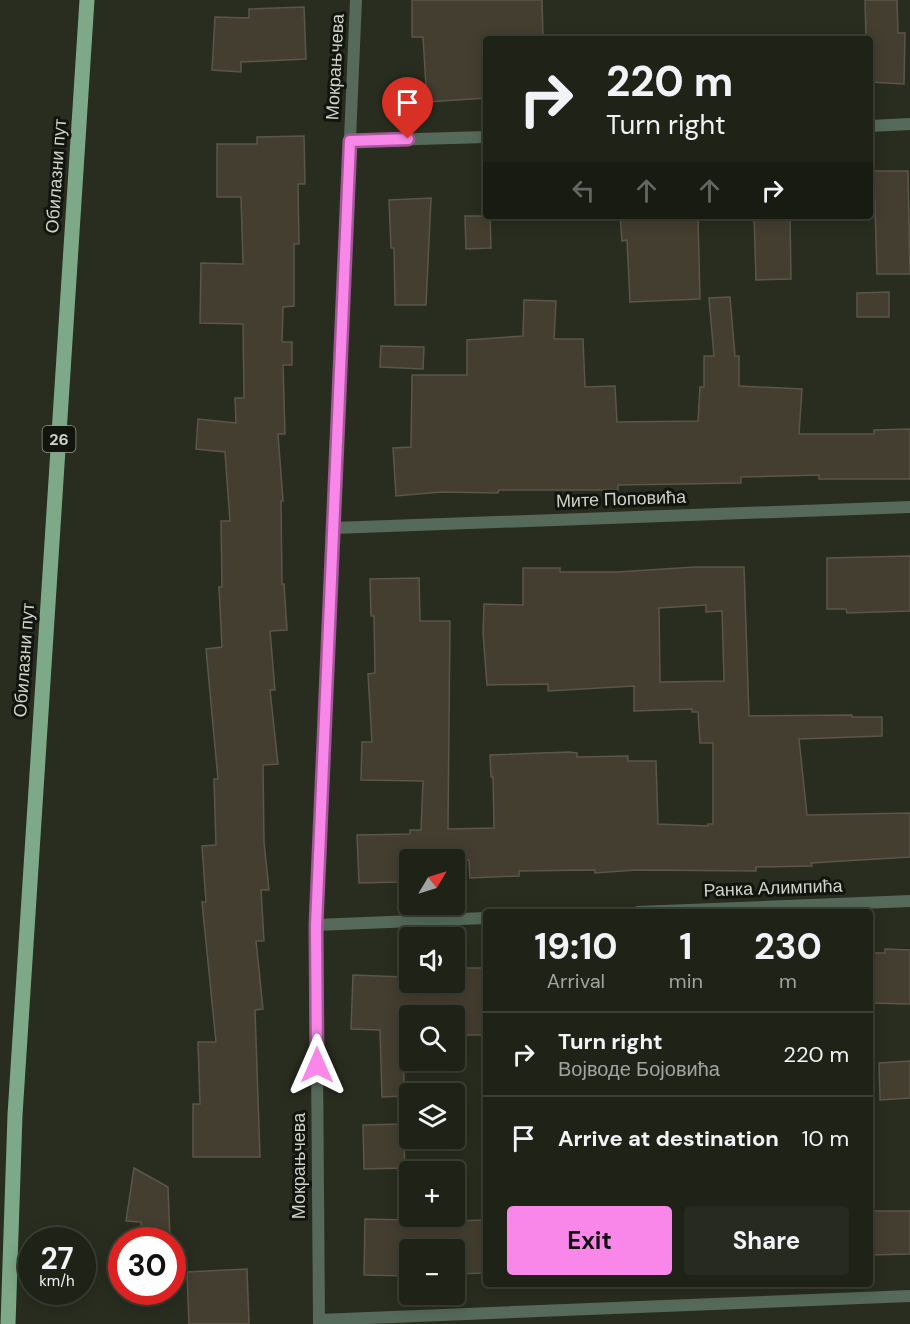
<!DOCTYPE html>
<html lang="en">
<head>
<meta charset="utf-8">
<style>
	body { margin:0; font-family:"DM Sans",sans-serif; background:#262a20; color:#f1f3f6; height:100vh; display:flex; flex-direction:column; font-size:22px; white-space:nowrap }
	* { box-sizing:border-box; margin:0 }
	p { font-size:20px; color:#a1a4a1 }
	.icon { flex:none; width:33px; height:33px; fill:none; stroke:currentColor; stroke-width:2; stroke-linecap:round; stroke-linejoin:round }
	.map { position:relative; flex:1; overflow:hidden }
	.side { position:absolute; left:483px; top:909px; width:390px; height:378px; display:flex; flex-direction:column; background:#1e2217; border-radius:6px; box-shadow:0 3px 15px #0003,0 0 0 2px #3c3f36 }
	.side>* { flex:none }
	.banner { position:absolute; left:483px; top:36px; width:390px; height:183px; border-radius:6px; box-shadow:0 3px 15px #0003,0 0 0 2px #3c3f36; background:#1e2217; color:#f1f3f6; overflow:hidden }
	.needle { width:39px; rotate:52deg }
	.controls { position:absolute; left:399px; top:849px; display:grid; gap:12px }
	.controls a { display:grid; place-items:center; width:66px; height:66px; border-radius:6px; background:#1e2217; box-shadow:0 3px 15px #0003,0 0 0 2px #3c3f36; font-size:30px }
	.speed { position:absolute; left:18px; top:1227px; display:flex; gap:12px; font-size:30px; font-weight:700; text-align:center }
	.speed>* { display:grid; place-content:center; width:78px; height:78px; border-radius:50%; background:#1e2217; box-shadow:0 3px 15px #0003,0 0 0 2px #3c3f36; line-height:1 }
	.speed small { font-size:15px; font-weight:400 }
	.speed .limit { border:9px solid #d22; background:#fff; color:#111 }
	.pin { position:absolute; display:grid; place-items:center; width:51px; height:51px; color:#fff; margin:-62px -26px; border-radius:50% 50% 50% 0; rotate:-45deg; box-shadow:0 0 6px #0007 }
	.pin .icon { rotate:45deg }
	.me { position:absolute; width:66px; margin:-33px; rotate:0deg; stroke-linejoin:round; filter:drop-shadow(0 0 4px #0008) }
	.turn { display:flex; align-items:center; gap:21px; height:126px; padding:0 24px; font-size:27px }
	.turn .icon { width:78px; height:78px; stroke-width:2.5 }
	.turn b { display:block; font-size:42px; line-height:51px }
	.lanes { display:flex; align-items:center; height:57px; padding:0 24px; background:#0003; justify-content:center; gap:30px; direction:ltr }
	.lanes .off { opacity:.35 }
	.eta { display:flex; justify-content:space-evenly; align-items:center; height:102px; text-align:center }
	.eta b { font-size:36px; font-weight:700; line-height:42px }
	.action { display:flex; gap:12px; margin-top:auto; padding:12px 24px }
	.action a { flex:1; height:69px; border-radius:6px; background:#f987e9; color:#111; font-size:24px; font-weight:700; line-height:69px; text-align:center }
	.action a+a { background:#262a20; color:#f1f3f6 }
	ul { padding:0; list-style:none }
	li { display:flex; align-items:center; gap:18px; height:84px; padding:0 24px; border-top:2px solid #3c3f36 }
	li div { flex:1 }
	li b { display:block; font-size:22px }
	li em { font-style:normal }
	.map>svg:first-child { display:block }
	.building { fill:#433e2f; stroke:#5c5647; stroke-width:1.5; fill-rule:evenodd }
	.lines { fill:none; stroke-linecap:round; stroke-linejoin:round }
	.minor { stroke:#556a5a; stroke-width:12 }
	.primary { stroke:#7ea988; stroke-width:15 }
	.route-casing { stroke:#a25897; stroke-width:15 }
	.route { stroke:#f987e9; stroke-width:10 }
	.labels { text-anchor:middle; stroke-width:6; stroke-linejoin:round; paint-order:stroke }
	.shield { fill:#12140e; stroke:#979a92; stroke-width:1.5 }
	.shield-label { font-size:16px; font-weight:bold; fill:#d0d3ca }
	.street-label { font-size:18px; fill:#d0d3ca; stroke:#12140e }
</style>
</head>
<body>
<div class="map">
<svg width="910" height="1324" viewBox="0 0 910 1324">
	<rect width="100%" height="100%" fill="#282d1f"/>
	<!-- building -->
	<g class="building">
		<path d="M412,0h130l1,39h-57v59l-59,4 -4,-65h-11z"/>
		<path d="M865,0h32l1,33h7l-1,51 -34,-2v-43h-4z"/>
		<path d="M304,7l2,52 -65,3v10l-29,-2 3,-53 34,1v-9z"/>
		<path d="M304,136l1,48h-7l1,60h-5v62l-11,1 -1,35h10v23h-9l2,69h-7l5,67h-2l1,83h2l3,46 -17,1 5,59h-5l8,74 -15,1 1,77 5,48h-8l3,51h-8l7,68 -8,1 5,147h-67v-53h7l-2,-62h18l-14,-140h4l-4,-56 14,-1 -2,-66h4l-12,-130 16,-2 -3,-60h3l-1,-66h9l-5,-69 -29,-3 2,-30 38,4 -1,-25h9l-1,-74 -43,-1 1,-60 42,1 -2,-67h-24v-53h40v-7z"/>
		<path d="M874,171h34l2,103h-33z"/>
		<path d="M431,198l-5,107h-31l-1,-57h-3l-2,-48z"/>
		<path d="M465,216h25l1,32 -25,1z"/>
		<path d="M620,216h78l2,83 -70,3 -3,-62 -5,1z"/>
		<path d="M754,216h36l1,63 -35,1z"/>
		<path d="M889,292v25h-32v-24z"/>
		<path d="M730,297l5,59h4v30l63,3 -3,45h75v-4l36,-1v50h-91v-4l-78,2v6l-123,2v5h-119l-1,3 -57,-1 -45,4 -3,-48 18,-1 1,-72h55v-35l56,-4 1,-36 32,1 -2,38h29l2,48 30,-1 2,36 81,-1 2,-34h4v-31h10l-5,-58z"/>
		<path d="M381,346l43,1 -1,22 -43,-2z"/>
		<path d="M910,556v55l-63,2 -1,-4h-19v-51z"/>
		<path d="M695,567h49l5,149 103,-1v2h30v19l-83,3 8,76 103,-2v44l-99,6 1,3 -56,1v4l-120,-1 -41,3v-3l-76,1v5l-49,2 -1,-18h-69v22l-41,1 -2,-48 53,-1v-4h11l2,-49 -62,-1 1,-38h10l-4,-68 7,-1 -1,-57h-3l-1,-37 49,-1 1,43h30l-2,208 46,-1 -1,-51h-2l-1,-22 79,-3 8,1v4l51,-1v5h28l2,63 50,2v-2h5v-81h-13l-2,-31h-6v-3l-58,2v-25l-86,5v-7l-61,1 -4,-52 1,-29 39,1v-37h37v4h57zM706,605v7l16,-1 2,70 -64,1 -1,-74z"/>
		<path d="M885,949l25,1v54l-40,-1v-50h15z"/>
		<path d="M454,968h32v67h-32v-24l-51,-1 1,86 -22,1 -2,-67 -29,-1 2,-54 50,2v5h51z"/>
		<path d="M910,1061v37l-30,2 -1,-37z"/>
		<path d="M403,1124l2,44 -41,1 -1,-44z"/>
		<path d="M134,1168l34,19 2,53h-28l-1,-18 -15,-1z"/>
		<path d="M870,1211h40v43l-40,1z"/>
		<path d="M365,1219l46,1v7l43,-1v-5l32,-1v53l-32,1v-24h-44v26l-46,-1z"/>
		<path d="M247,1269l2,55h-60l-2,-52z"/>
	</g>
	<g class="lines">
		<!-- minor -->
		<g class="minor">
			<path d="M870,126l40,-2"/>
			<path d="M350,141l136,-4"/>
			<path d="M334,528l576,-21"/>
			<path d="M638,912l272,-11"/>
			<path d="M316,925l170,-7"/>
			<path d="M319,1320l591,-24"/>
			<path d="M319,1324l-3,-399 40,-925"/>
		</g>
		<!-- primary -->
		<path class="primary" d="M8,1324l7,-209 72,-1115"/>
	</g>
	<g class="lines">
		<!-- route casing -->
		<g class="route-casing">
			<path id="route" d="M317,1065l-1,-140 34,-784 58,-2"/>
		</g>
		<!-- route -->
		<use href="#route" class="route"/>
	</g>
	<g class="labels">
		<!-- shield labels -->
		<rect class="shield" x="42.5" y="426" width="33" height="26" rx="4.5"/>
		<g class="shield-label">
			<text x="59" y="445">26</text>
		</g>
		<!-- street labels -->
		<g class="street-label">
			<text transform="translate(335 67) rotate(-87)" y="6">Мокрањчева</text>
			<text transform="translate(56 176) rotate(-86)" y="6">Обилазни пут</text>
			<text transform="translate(621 499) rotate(-2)" y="6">Мите Поповића</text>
			<text transform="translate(24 660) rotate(-86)" y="6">Обилазни пут</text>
			<text transform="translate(773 888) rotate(-2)" y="6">Ранка Алимпића</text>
			<text transform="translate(299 1166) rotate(-90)" y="6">Мокрањчева</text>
		</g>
	</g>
</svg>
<div class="controls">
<a><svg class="needle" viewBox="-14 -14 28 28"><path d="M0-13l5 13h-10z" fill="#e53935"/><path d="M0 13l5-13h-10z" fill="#a1a4a1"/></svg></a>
<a><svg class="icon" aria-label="sound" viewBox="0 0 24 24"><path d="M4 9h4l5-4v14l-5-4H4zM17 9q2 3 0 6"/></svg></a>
<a><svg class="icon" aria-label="search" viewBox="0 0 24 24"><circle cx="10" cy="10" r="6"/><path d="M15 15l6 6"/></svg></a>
<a><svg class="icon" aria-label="layers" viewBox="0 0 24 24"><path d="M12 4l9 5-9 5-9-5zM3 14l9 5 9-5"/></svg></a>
<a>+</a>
<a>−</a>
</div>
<div class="speed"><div>27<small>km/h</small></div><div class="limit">30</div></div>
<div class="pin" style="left:408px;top:139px;background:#d93025"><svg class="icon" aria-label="arrive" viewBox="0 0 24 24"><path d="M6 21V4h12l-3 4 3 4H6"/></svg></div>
<svg class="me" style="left:317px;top:1065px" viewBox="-20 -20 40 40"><path d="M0-17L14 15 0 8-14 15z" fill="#f987e9" stroke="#fff" stroke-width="4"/></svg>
<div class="banner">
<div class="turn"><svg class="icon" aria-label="right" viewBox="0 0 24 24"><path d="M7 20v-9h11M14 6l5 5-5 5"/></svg><div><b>220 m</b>Turn right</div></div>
<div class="lanes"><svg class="icon off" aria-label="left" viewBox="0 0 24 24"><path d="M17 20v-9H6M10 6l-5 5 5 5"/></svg><svg class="icon off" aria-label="ahead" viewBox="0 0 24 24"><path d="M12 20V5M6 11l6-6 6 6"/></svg><svg class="icon off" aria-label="ahead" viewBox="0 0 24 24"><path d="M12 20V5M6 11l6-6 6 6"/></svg><svg class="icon" aria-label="right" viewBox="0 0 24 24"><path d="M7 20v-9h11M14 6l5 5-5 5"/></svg></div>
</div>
<section class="side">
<div class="eta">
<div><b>19:10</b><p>Arrival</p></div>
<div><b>1</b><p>min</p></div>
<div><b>230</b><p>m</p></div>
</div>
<ul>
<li><svg class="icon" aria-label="right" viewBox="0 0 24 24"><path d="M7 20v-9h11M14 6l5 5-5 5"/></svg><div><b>Turn right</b><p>Војводе Бојовића</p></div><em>220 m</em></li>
<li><svg class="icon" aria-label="arrive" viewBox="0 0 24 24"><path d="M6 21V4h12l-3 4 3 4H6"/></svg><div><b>Arrive at destination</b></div><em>10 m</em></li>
</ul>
<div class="action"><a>Exit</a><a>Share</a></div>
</section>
</div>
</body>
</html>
